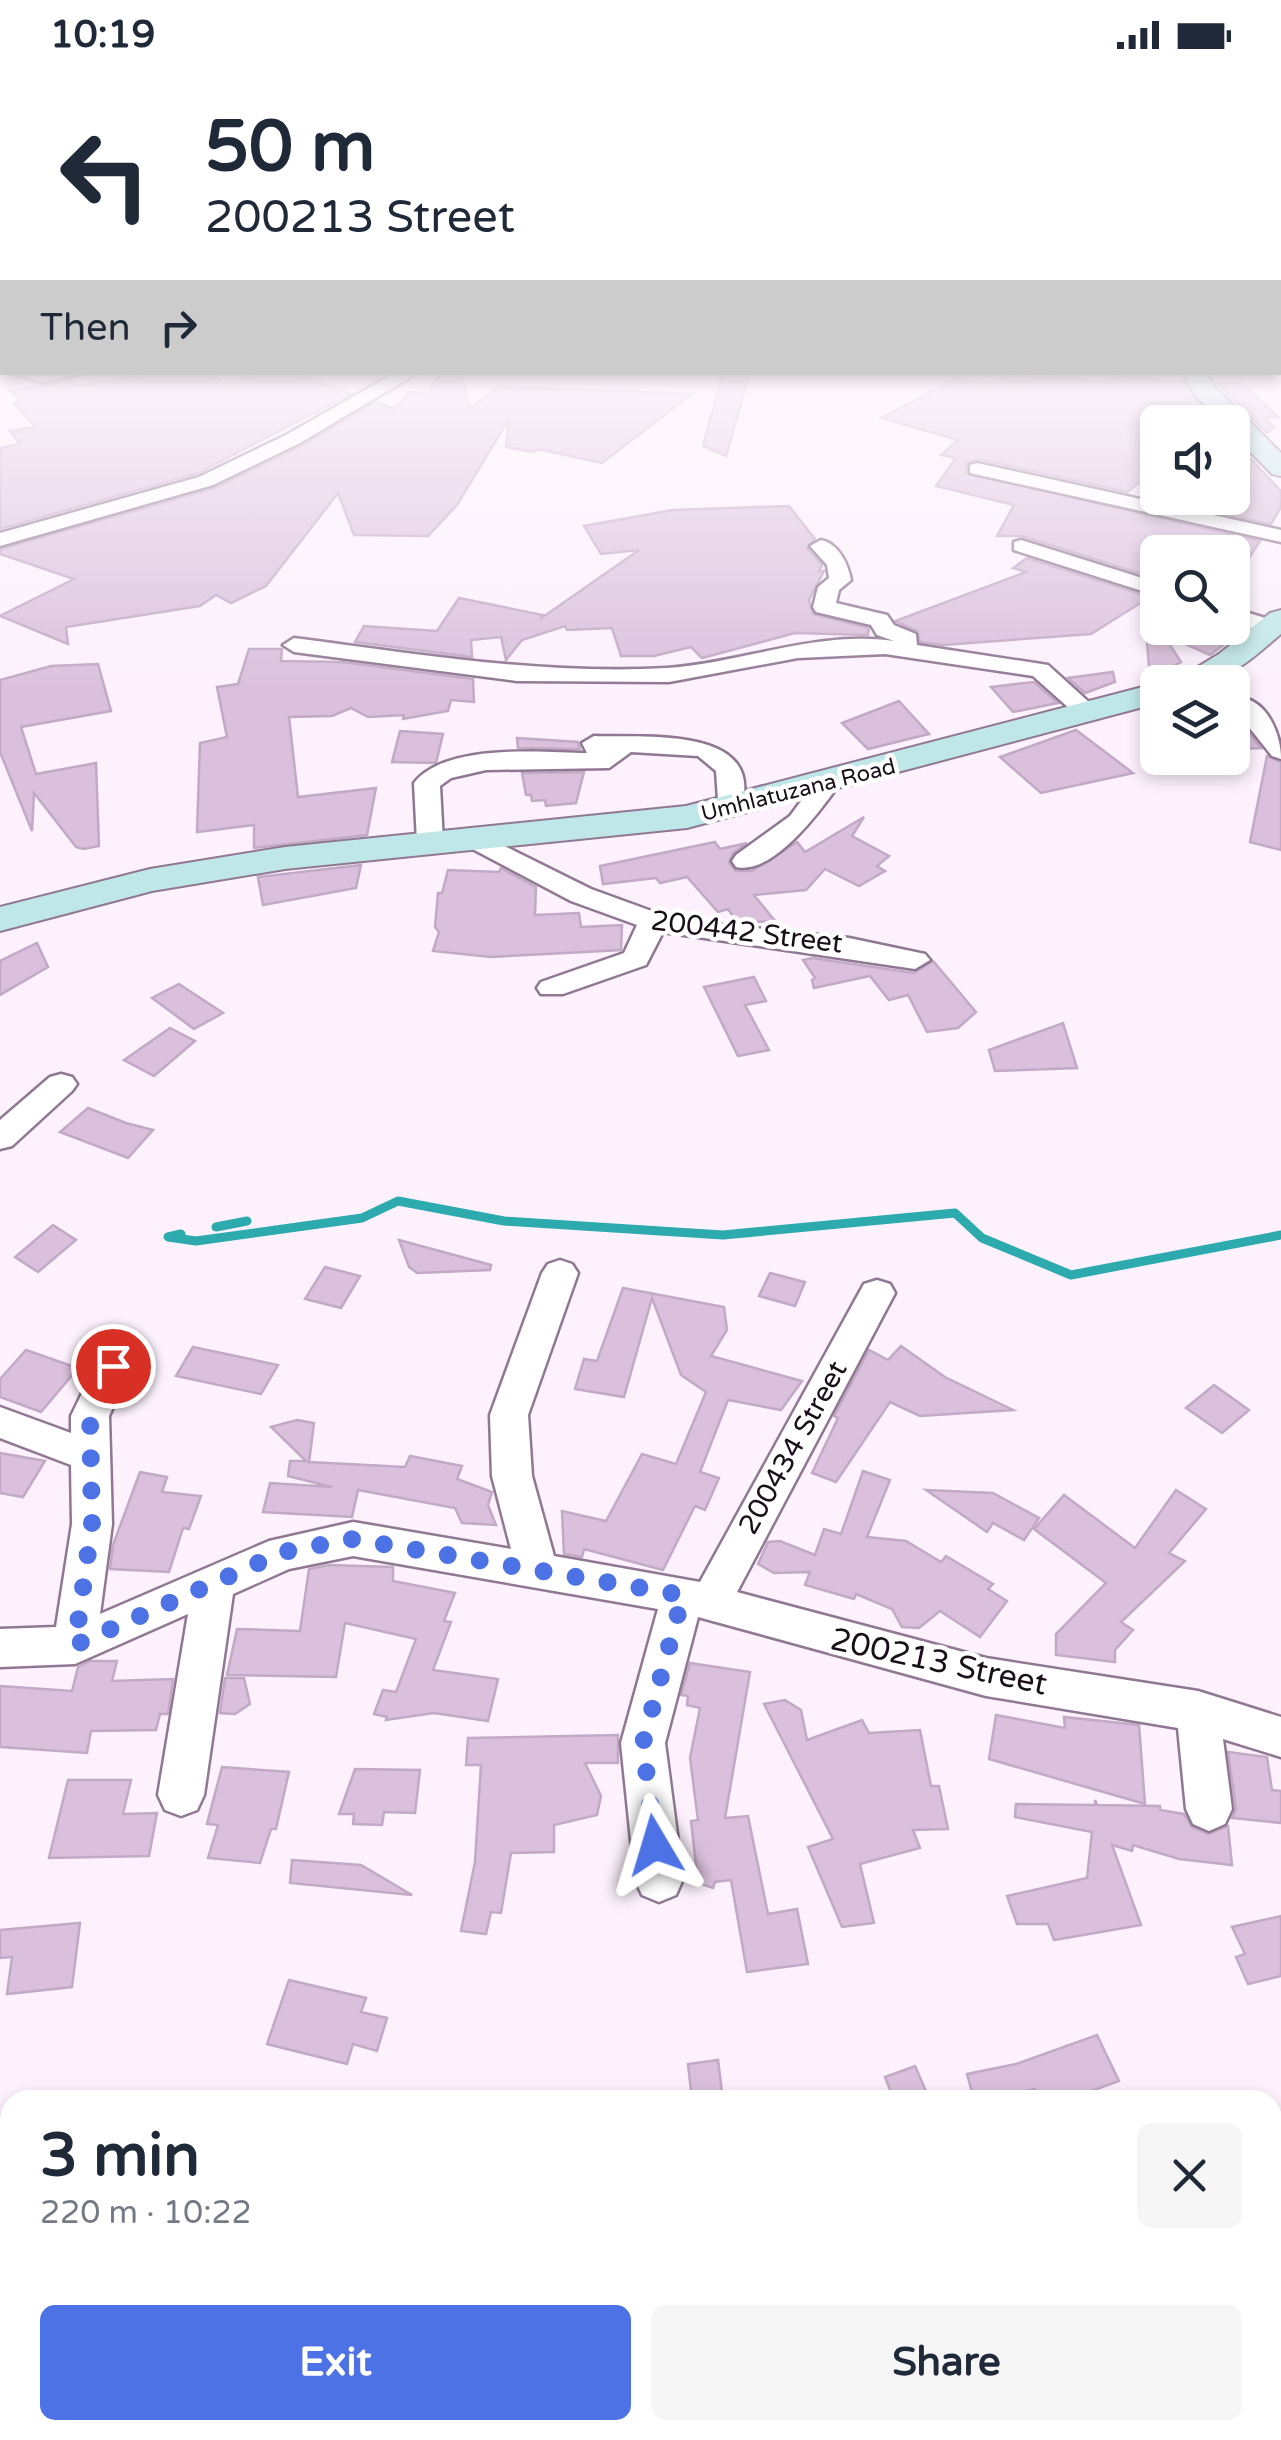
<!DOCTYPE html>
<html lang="en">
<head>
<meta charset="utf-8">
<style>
	body { margin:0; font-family:"Varela Round",sans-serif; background:#f6f6f7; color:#1f2937; height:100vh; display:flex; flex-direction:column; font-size:38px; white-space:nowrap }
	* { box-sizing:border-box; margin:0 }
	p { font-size:32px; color:#747a83 }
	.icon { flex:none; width:55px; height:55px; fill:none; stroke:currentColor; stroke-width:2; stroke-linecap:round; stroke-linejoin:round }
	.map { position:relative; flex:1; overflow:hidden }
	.side { position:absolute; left:0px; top:2020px; width:1282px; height:350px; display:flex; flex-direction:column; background:#fff; border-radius:30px 30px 0 0; box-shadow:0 5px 15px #0003 }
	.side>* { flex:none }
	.guide { position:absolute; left:0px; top:0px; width:1282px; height:305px; box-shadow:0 5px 15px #0003; background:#fff; color:#1f2937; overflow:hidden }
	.controls { position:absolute; left:1140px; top:335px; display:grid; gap:20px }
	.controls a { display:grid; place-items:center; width:110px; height:110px; border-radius:15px; background:#fff; box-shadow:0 5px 15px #0003; font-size:50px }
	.pin { position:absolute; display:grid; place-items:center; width:85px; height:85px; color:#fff; margin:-42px; border:5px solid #fff; border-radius:50%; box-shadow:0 2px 10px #0007 }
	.me { position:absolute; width:110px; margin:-55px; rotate:353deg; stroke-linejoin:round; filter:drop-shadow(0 0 8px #0008) }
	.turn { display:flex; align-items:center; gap:35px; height:210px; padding:0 40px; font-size:45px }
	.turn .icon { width:130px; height:130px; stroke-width:2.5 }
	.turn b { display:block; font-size:70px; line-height:85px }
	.then { display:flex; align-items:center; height:95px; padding:0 40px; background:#0003; gap:20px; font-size:38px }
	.round { display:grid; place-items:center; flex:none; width:105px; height:105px; border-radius:15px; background:#f6f6f7 }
	.headline { display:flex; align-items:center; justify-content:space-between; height:170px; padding:0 40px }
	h1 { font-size:60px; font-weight:700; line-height:75px }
	.primary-button { display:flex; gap:20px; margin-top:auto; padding:20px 40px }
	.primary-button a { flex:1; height:115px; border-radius:15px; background:#4c72e5; color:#fff; font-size:40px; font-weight:700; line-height:115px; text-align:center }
	.primary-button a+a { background:#f6f6f7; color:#1f2937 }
	.status { display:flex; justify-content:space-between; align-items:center; height:70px; padding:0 50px; background:#fff; direction:ltr }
	.status svg { height:28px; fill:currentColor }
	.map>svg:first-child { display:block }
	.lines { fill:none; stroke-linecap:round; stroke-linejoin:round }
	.stream { stroke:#2caaae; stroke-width:9 }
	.building { fill:#dac0dc; stroke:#c2a9c5; stroke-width:2.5 }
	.street-casing { stroke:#907893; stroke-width:5 }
	.secondary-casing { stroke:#907893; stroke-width:4 }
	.street { fill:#fff; fill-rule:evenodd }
	.secondary { fill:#c0e7e7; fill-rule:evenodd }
	.route { stroke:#4c72e5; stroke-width:18; stroke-dasharray:0 32.4 }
	.labels { text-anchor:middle; stroke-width:9; stroke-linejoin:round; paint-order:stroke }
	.far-street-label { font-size:22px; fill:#180f18; stroke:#fff }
	.street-label { font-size:28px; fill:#180f18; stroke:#fff }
	.near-street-label { font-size:32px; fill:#180f18; stroke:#fff }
</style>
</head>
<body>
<div class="status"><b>10:19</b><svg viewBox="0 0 49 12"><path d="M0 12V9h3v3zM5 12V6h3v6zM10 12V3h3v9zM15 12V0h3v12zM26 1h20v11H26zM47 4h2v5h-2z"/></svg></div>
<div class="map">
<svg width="1281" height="2370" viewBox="0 0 1281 2370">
	<rect width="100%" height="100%" fill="#fcf1fd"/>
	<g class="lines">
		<!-- stream -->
		<g class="stream">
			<path d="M216,1157l31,-6"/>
			<path d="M181,1164l-13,3 28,4 166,-23 36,-17 106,20 219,14 232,-22 27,25 89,37 210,-40"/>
		</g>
	</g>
	<!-- building -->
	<g class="building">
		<path d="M159,302h49l16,12 40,-12h26l61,22 -153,79 -198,56v-81l20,-4 -10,-13 25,-4 -21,-24 8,-2 -11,-10 59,-11 7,6z"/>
		<path d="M441,302h19l10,36 29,-21 193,7 -90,69 -64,-14 -5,3 -27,-5 3,-28 -52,86 -29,31 -74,-1 -16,-42 -72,93 -35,17 -15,-8 -16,11 -134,21 2,17 -68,-28 74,-37 -74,-25v-5l215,-61 87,-42 74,-44 19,7 14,-17 18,2z"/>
		<path d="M723,302h27l-24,84 -23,-10z"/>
		<path d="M1009,302l97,10 6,-6 72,6 33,40h-59v46l-31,24 -149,-33 -11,4 -1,10 294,68 -19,29 -9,-4v-14h-74v27l-136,-43h-25l17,-31 -78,-19 20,-28 -15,-3 17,-15 -77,-22 77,-40 25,6 19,-5z"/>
		<path d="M1240,312l38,35 -13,1 9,9 -7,6 -50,-50z"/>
		<path d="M1232,369l49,52v16l-10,17 -120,-26h81z"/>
		<path d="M789,436l26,33 -8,9 15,17 -3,6h5l-15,29 4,14 56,14 -1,7 -73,-2 -93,25 -11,-11 -37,9h-33l-9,-28 -45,2 -2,-4 -43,14 -16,20 -5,-23 -30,3 1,17 -117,-15 9,-16 73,5 22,-33 84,17 -3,4 99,-69 -38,4 -17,-28 89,-16z"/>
		<path d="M1027,488l123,39 -59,37 -148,11 -23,-3 -3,-11 -22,-10 131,-49 -13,-4z"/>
		<path d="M1144,535l14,23 86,1 -34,26 -47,-21 18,28 -31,17z"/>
		<path d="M249,579h33l-1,12 61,1 131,17 1,23 -23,-2 -3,11 -45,8 1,-4 -36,2 -17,-9 -19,8 -43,1 9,80 78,-9 -9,47 -113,13v-23l-57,7 3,-89 27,-6 -10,-50 21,-3z"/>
		<path d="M98,594l13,47 -90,16 15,47 60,-11 3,83 -16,3 -7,-2 -42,-54 -2,38 -32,-79v-72l51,-14z"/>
		<path d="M1113,602l2,10 -30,11 -17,-15z"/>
		<path d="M1034,612l24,21 -45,9 -22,-25z"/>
		<path d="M899,631l30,33 -61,15 -26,-26z"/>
		<path d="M1232,648h5l24,30 -29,1z"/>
		<path d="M1076,660l57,43 -92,20 -41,-36z"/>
		<path d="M400,661l43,3 -7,29 -44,-1z"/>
		<path d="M517,668l61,4 2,7 -62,-1z"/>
		<path d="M1267,686l14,6v88l-31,-8z"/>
		<path d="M584,702l-8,31 -30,3 -1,-6 -13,1 -1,-6h-5l-4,-22z"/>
		<path d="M864,747l-12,19 37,20 -12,10 8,5 -26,15 -34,-17 -19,21 -52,5 21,26 -37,2 -10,-14 -10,3 -31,-35 -27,6 -4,-5 -53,6 -3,-18 115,-24 5,7 27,-6 -14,10 -4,10 7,8h16l45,-29 8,10z"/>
		<path d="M361,795l-5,23 -93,17 -5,-28z"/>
		<path d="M501,798l35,19 -1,28 44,-2 2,14 41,-2 -1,25 -130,7 -58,-6 6,-19 -4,-5 3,-34h4l6,-23 51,2z"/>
		<path d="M37,873l11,24 -48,28v-34z"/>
		<path d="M812,888l102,15 19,-12 43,51 -18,16 -31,4 -19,-37 -19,5 -19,-24 -56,12 -2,-8 3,-2 -12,-18z"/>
		<path d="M754,907l12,24 -21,4 24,45 -31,6 -34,-69z"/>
		<path d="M179,914l44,29 -29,16 -42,-31z"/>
		<path d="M1063,953l14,45 -82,3 -6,-21z"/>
		<path d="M170,958l25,13 -41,35 -30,-16z"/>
		<path d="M88,1038l38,15 27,7 -25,28 -68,-26z"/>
		<path d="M53,1155l23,15 -38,32 -23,-15z"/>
		<path d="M399,1170l92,25 -1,5 -73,3 -8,-6z"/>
		<path d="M325,1197l35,9 -19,32 -36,-9z"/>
		<path d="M770,1203l35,9 -10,24 -36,-10z"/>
		<path d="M623,1218l101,19 3,23 -16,26 91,25 -21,29 -53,-10 -28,72 19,6 -14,32 -10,-4 -32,64 -79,-21 -2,8 -18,-3 -2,-43 44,10 36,-67 34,10 30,-72 -25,-17 -29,-77 -28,99 -49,-8 9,-30 13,2z"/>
		<path d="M901,1276l44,31 68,33 -93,6 -30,-14 -54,80 -24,-9 26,-55 -4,-2 35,-66 19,10z"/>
		<path d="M193,1277l85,18 -17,29 -85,-18z"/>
		<path d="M26,1280l52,18 -37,44 -41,-15v-18z"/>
		<path d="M1214,1315l35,25 -27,23 -36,-25z"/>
		<path d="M297,1350l17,3 -5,39 96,5 5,-11 52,10 -5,13 35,13 -4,13 8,20 -34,-2 -7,-15 -97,-18 -6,27 -89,-5 7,-29 62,4 -44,-11 2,-15h16l-35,-34z"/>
		<path d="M0,1383l45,8 -22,36 -23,-4z"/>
		<path d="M863,1401l27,9 -23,57 39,4 35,21 5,-6 47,28 -5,5 19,12 -27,36 -40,-26 -21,17 -17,-1 -10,-18 -36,-15 -2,5 -49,-14 5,-13 -36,1 -16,-9 10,-22 12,-1 35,14 9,-26 17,5z"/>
		<path d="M140,1402l27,5 -5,15 39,4 -12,33 -6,-1 -14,44 -59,-3 3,-24z"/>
		<path d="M926,1420l67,3 46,25 -15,22 -31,-17 -6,9z"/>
		<path d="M1176,1420l30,19 -37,44 16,8 -64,61 12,8 -18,20v12l-59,-7v-21l50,-51 -72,-54 30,-34 71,53z"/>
		<path d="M329,1495l64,2v14l62,12 -11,28 7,1 -18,48 65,9 -10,42 -54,-8 -48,7 1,-3 -13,-3 9,-24 13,2 20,-53 -71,-16 -9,54 -109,-2 10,-46 63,2 9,-62z"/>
		<path d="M90,1591h27l-5,20 61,-2 -5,35h-8l-4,16 -65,1 -4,22 -87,-6v-61l72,5 6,-24z"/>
		<path d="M690,1593l60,9 -25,146 23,-2 20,98 29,-5 11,55 -61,8 -16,-92 -16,2 -2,6 -15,-5 -7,-62 7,-1 -8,-62 10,-50 -13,-3 1,-9 -7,-1z"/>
		<path d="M225,1608h19l6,26 -15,10 -15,-1z"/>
		<path d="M785,1630l16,10 6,30 55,-20 7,13 51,-3 11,56h8l9,43 -35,1 7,18 -60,16 14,59 -32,4 -34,-80 25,-8 -69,-135z"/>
		<path d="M996,1645l69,13 -1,-11 75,8 6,79 -156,-45z"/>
		<path d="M618,1665v28h-33l16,33 -4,19 -43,10v27l-43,1 -10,60 -10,-1 -5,22 -25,-3 14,-69 6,-97h-15l2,-27z"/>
		<path d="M1228,1682l39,5 5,33 9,1v32l-49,-5 4,-9z"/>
		<path d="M222,1697l67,5 -13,57h-5l-11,34 -52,-5 10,-33 -11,-1z"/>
		<path d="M355,1699l65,1 -5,43 -31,-1 -2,13 -29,-1 1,-10h-15z"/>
		<path d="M68,1710h63l-8,34 34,-1 -8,43 -100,2z"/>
		<path d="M1095,1730l2,5 63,1v4l24,4 8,13 16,7 20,-8 4,39 -53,-6 -46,-14 -1,6 -20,-6 29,80 -87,15 -6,-16h-31l-10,-28 80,-18 5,-46 -77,-15 1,-13 79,1z"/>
		<path d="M292,1790l69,5 51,30 -122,-12z"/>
		<path d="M1281,1846v60l-33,8 -12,-27 9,-3 -13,-27z"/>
		<path d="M80,1853l-8,64 -65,7 5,-37 -12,1v-28z"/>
		<path d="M289,1910l77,18 -5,14 26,6 -10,33 -24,-7 -6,20 -80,-20z"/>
		<path d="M1097,1965l22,46 -53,19h-26l-5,-11 -61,11 -7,-26 49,-10z"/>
		<path d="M718,1990l5,40h-31l-4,-36z"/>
		<path d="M915,1996l15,34h-36l-9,-23z"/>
	</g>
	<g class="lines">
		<!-- street casing -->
		<g class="street-casing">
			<g id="street">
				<rect x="1280" y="292" width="1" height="10"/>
				<path d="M9,302h82l-50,10z"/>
				<path d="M397,302h22l-119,71 -87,42 -213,61v-13l199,-56 87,-42z"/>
				<path d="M977,393l304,67v12l-311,-69v-8z"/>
				<path d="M821,470c18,4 27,24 30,40l-12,10 -3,13 51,12 7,10 22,9 1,11 131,20 53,48 -3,5h-18l-47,-42 -148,-22 -87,4 -129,24 -152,-1 -223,-29 -11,-7 11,-7c124,16 248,37 373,30 75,-5 150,-38 227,-27l-17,-6 -6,-10 -55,-13 -3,-5 5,-20 11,-9 -2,-13 -17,-19z"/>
				<path d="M1021,470l137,43v13l-144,-46v-8z"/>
				<path d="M1232,538l47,14 2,7 -10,5 -39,-12z"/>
				<path d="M1244,628c25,6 37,38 37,61l-9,-3 -40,-50z"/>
				<path d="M594,666c49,2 172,-11 147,72l-13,8 -9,-2 -3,-43 -18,-15 -67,-4 -22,16 -123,2 -35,8 -11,8 3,56 -13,8 -13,-8 -3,-59c31,-40 127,-31 173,-30l-5,-10z"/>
				<path d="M827,705l13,8c-19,27 -67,93 -104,84l-4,-6 4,-6 54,-39 28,-38z"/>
				<path d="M474,761l117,58 66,24 58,11 134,14 76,16 5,6 -15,9 -252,-37 -17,33 -83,29h-22l-4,-6 4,-6 83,-29 13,-28 -66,-24 -106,-56 -4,-6z"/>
				<path d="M61,1004l11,3 5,7 -5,7 -60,55 -12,3v-29l50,-43z"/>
				<path d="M560,1190l12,4 6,9 -50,142 4,61 22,80 146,26 164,-298 13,-4 13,4 5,9 -158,299 249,66 212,33 83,26v40l-58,-18 9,70 -7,15 -16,7 -16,-7 -7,-15 -8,-81 -192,-32 -288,-79 -33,126 18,136 -7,16 -17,7 -17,-7 -7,-16 -14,-136 37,-134 -305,-53 -64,13 -56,25 -29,201 -7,15 -16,6 -16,-6 -7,-15 30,-181 -113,50 -75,3v-38l56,-2 16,-103 -1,-59 -71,-27v-31l71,26v-17l29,-60 13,-4 13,4 6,10 -23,50 3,108 -12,90 169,-73 84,-19 158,27 -19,-73 -2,-61 52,-142 6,-9z"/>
			</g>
		</g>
		<!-- secondary casing -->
		<g class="secondary-casing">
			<g id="secondary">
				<path d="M1182,302h24l9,15 66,66v23l-9,-2 -40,-41v-11h-10l-26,-26z"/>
				<path d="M1281,540v24c-38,32 -56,51 -108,48l46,-28 51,-41z"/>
				<path d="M1158,613v20l-471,125 -402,41 -133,22 -152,40v-24l150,-38 135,-22 401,-41z"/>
			</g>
		</g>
		<!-- street -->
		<use href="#street" class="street"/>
		<!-- secondary -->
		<use href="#secondary" class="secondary"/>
	</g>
	<!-- sky -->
	<linearGradient id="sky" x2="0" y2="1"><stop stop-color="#5db0d1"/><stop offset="0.46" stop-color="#fef9fe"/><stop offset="1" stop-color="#fef9fe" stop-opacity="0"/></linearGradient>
	<rect width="1281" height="619" fill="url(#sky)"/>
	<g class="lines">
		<!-- route -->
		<path class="route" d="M113,1296l-23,50 2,108 -17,121 208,-93 70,-13 330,56 -40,148 12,102"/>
	</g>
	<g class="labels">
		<!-- far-street labels -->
		<g class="far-street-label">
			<text transform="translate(798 719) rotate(-14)" y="8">Umhlatuzana Road</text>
		</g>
		<!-- street labels -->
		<g class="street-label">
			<text transform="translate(747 861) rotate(7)" y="10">200442 Street</text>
			<text transform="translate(792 1377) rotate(-61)" y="10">200434 Street</text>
		</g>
		<!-- near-street labels -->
		<g class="near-street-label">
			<text transform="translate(939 1591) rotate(12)" y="11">200213 Street</text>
		</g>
	</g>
</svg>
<div class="controls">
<a><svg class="icon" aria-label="sound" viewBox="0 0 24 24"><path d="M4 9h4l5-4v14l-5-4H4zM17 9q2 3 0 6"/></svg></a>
<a><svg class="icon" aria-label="search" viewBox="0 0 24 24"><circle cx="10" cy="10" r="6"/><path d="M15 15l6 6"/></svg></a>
<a><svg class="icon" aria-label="layers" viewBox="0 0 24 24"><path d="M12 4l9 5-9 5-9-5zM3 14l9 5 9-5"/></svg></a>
</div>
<div class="pin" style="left:113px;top:1296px;background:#d93025"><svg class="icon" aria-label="arrive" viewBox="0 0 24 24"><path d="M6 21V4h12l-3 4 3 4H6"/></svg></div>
<svg class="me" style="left:655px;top:1775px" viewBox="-20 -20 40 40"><path d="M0-17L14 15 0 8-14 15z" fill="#4c72e5" stroke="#fff" stroke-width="4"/></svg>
<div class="guide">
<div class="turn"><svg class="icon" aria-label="left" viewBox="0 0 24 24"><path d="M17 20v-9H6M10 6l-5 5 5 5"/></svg><div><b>50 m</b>200213 Street</div></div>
<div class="then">Then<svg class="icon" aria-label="right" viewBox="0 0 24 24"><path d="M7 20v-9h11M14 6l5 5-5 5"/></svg></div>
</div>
<section class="side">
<div class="headline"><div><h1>3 min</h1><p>220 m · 10:22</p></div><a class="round"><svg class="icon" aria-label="close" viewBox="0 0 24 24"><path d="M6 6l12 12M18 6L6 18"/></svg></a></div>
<div class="primary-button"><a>Exit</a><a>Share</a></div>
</section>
</div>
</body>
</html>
